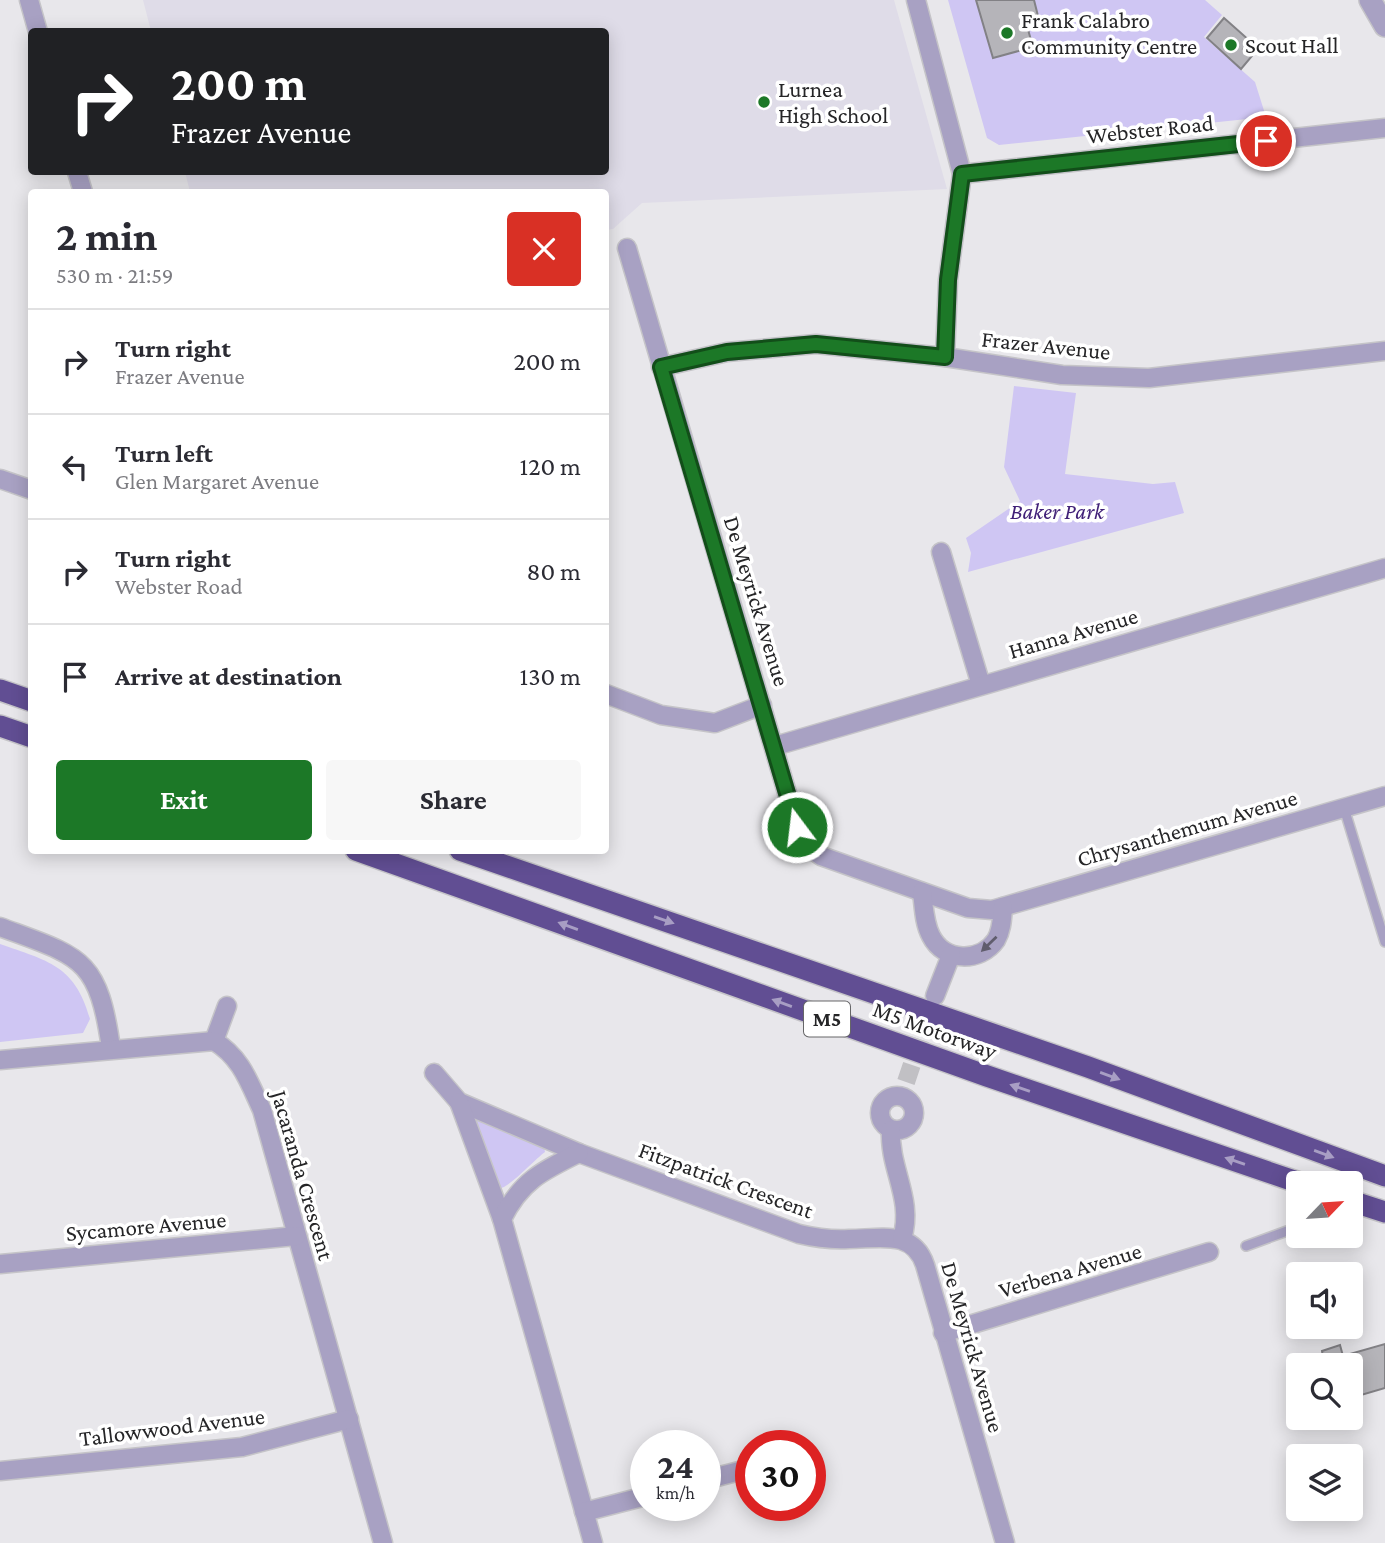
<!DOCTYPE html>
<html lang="en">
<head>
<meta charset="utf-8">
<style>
	body { margin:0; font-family:"Crimson Pro",serif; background:#f7f7f7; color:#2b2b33; height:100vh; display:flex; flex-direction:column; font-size:26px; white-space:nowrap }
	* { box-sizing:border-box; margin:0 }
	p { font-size:23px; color:#7c7c81 }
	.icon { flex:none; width:38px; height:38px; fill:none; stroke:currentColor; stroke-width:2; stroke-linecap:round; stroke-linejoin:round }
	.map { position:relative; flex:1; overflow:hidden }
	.drawer { position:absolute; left:28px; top:189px; width:581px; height:665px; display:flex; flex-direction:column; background:#fff; border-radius:7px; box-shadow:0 4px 18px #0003 }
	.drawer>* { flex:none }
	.guide { position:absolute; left:28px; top:28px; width:581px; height:147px; border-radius:7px; box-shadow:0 4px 18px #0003; background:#202124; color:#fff; overflow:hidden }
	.needle { width:46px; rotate:65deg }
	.buttons { position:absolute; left:1286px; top:1171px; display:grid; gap:14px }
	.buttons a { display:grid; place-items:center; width:77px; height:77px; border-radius:7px; background:#fff; box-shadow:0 4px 18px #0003; font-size:35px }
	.speed { position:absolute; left:630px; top:1430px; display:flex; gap:14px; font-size:35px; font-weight:700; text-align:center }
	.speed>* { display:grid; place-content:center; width:91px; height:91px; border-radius:50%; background:#fff; box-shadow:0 4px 18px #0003; line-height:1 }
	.speed small { font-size:18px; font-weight:400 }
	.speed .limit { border:10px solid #d22; background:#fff; color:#111 }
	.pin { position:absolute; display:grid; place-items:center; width:60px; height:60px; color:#fff; margin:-30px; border:4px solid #fff; border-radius:50%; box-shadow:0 2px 7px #0007 }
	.me { position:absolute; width:77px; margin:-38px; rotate:345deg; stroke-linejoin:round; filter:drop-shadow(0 0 5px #0008) }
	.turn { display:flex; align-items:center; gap:24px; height:147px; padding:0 28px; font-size:32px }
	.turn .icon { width:91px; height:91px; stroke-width:2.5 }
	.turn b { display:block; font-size:49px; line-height:60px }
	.round { display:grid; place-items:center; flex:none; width:74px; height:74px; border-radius:7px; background:#f7f7f7 }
	.headline { display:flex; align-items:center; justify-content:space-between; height:119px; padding:0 28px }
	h1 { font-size:42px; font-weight:700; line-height:52px }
	.cta { display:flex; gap:14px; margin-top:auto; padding:14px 28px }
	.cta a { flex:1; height:80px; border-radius:7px; background:#1c7827; color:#fff; font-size:28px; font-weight:700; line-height:80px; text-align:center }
	.cta a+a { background:#f7f7f7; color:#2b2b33 }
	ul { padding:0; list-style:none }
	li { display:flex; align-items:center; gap:21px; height:105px; padding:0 28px; border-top:2px solid #e1e1e2 }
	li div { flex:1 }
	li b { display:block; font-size:26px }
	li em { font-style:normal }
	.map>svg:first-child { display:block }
	.built { fill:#dfdce8 }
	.green { fill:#cfc6f3 }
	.building { fill:#b5b4b9; stroke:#828185; stroke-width:2 }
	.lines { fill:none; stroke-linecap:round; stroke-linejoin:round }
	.minor-tunnel { stroke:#c1c0c4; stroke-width:18; stroke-dasharray:18 9; stroke-linecap:butt }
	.service-casing { stroke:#c5c4c8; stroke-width:12 }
	.minor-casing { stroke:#c5c4c8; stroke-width:21 }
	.tertiary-casing { stroke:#c5c4c8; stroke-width:24 }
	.motorway-casing { stroke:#c5c4c8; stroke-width:24 }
	.service { stroke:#a8a1c3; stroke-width:9 }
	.minor { stroke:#a8a1c3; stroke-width:18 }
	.tertiary { stroke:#a8a1c3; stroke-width:21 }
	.motorway { stroke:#614e93; stroke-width:21 }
	.oneway { fill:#a89ec4 }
	.oneway2 { fill:#605d6d }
	.route-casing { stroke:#124e19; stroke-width:18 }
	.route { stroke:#1c7827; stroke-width:12 }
	.poi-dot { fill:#1c7827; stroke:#fff; stroke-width:2.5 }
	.labels { text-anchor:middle; stroke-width:7; stroke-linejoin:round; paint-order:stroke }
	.shield { fill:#fff; stroke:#666668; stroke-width:2 }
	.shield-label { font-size:21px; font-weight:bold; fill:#252527 }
	.poi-label { font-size:23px; fill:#252527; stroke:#fff; text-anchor:start }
	.street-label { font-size:23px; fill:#252527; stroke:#fff }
	.park-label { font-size:23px; font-style:italic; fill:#412178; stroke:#fff }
</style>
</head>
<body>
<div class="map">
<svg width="1385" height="1543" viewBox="0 0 1385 1543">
	<rect width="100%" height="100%" fill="#e8e7eb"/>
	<!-- built -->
	<path class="built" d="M143,0h751l53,189 -305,14 -29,26 -7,1v-38h-416l-5,-20h421v-140l-455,-1z"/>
	<!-- green -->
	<g class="green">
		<path d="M948,0h257l17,15 -18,22 51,45 11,35 -267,28 -12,-7z"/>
		<path d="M1014,386l62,7 -11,81 88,10 22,-2 9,31 -216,59 3,-19 -5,-15 54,-37 -16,-34z"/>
		<path d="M0,944c48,17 75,21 90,75l-7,14 -83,9z"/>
		<path d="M478,1119l66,28 1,5c-11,8 -36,36 -45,36l-4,-3 -21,-61z"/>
	</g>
	<!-- building -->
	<g class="building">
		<path d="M976,0h58l4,16 -13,3 8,28 -40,11z"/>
		<path d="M1224,18l26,23 -7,8 9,7 -11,13 -34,-31z"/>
		<path d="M1385,1344v44l-34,10v-33h-27l-2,-14 18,-6 3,11z"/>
	</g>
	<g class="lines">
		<!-- minor-tunnel -->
		<path class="minor-tunnel" d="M906,1082l28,-83"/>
		<!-- service casing -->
		<g class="service-casing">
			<g id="service">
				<path d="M1344,808l41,134"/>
				<path d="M1246,1246l52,-19"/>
			</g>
		</g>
		<!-- minor casing -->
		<g class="minor-casing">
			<g id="minor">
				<path d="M29,0l9,32"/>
				<path d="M916,0l46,174 -14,106 -3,77"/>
				<path d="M77,172l6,20"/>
				<path d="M962,174l423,-46"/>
				<path d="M627,248l170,579 10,19 14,10 147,52 24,2 393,-114"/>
				<path d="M661,367l66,-15 89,-8 129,13 117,18 87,3 236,-27"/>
				<path d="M0,479l32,11"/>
				<path d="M941,552l40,133"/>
				<path d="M606,694l55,21 54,8 47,-18"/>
				<path d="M775,746l610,-178"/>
				<path d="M922,892c2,15 2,31 9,44 13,26 49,27 65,4 6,-10 6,-22 7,-33"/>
				<path d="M0,927c81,30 98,30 111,121"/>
				<path d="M935,996l16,-41"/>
				<path d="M214,1041l13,-35"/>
				<path d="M0,1060l214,-19c27,16 35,41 48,69l121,433"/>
				<path d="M434,1073l25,29 120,51 220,81c17,4 32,6 50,5 30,0 64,-10 76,26l80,278"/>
				<circle cx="897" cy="1113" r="17"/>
				<path d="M459,1102l43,117"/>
				<path d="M891,1130c-2,40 23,68 11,109"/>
				<path d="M579,1153c-37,18 -58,28 -77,66l91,324"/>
				<path d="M0,1264l296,-28"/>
				<path d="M943,1333l266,-81"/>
				<path d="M0,1471l242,-24 107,-28"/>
				<path d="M705,1480l46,-12"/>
				<path d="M584,1512l62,-16"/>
			</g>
		</g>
		<!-- tertiary casing -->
		<g class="tertiary-casing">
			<path id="tertiary" d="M1370,0l15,26"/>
		</g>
		<!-- motorway casing -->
		<g class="motorway-casing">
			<g id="motorway">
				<path d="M0,690l32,11"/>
				<path d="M0,726l32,11"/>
				<path d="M356,850l631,226 313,107"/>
				<path d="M460,850l628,217 297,109"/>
				<path d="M1351,1201l34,11"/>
			</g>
		</g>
		<!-- service -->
		<use href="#service" class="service"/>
		<!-- minor -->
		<use href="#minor" class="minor"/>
		<!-- tertiary -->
		<use href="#tertiary" class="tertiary"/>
		<!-- motorway -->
		<use href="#motorway" class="motorway"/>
	</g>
	<!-- one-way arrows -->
	<defs><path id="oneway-solid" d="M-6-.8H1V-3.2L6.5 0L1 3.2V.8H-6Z" transform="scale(1.75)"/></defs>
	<g class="oneway">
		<use href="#oneway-solid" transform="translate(664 920) rotate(19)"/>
		<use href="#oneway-solid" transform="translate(568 926) rotate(-160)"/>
		<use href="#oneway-solid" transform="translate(782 1003) rotate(-160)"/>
		<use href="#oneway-solid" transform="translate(1110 1076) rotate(20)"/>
		<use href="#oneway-solid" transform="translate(1020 1088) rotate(-161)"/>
		<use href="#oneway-solid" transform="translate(1324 1154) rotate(20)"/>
		<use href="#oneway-solid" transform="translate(1235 1161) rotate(-161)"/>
	</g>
	<use class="oneway2" href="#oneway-solid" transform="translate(989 944) rotate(136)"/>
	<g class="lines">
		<!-- route casing -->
		<g class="route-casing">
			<path id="route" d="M797,827l-136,-460 66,-15 89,-8 129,13 3,-77 14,-106 304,-33"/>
		</g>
		<!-- route -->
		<use href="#route" class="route"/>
	</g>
	<!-- markers -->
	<g class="poi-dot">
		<circle cx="1007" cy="33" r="7"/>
		<circle cx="1231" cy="45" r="7"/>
		<circle cx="764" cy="102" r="7"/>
	</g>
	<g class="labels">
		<!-- shield labels -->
		<rect class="shield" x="804" y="1001.5" width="46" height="35" rx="5"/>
		<g class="shield-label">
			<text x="827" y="1026">M5</text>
		</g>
		<!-- poi labels -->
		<g class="poi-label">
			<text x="1021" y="28">Frank Calabro<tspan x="1021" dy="26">Community Centre</tspan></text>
			<text x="1245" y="53">Scout Hall</text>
			<text x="778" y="97">Lurnea<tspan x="778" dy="26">High School</tspan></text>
		</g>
		<!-- street labels -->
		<g class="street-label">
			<text transform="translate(1150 129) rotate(-6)" y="8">Webster Road</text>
			<text transform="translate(1046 345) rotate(6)" y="8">Frazer Avenue</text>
			<text transform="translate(757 601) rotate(73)" y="8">De Meyrick Avenue</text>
			<text transform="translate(1073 633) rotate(-16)" y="8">Hanna Avenue</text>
			<text transform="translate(1187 828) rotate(-16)" y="8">Chrysanthemum Avenue</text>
			<text transform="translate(935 1030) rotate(20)" y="8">M5 Motorway</text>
			<text transform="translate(303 1175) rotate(74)" y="8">Jacaranda Crescent</text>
			<text transform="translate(726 1180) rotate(20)" y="8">Fitzpatrick Crescent</text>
			<text transform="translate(146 1226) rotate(-5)" y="8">Sycamore Avenue</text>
			<text transform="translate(1070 1270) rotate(-16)" y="8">Verbena Avenue</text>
			<text transform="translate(973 1347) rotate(74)" y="8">De Meyrick Avenue</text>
			<text transform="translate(172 1427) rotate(-7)" y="8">Tallowwood Avenue</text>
		</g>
		<!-- park labels -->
		<g class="park-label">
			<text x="1057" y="519">Baker Park</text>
		</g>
	</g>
</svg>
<div class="buttons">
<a><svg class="needle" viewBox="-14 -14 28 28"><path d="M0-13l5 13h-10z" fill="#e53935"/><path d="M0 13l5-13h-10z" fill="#7c7c81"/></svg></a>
<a><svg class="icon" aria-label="sound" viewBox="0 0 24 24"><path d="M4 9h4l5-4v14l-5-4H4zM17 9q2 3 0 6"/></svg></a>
<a><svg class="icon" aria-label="search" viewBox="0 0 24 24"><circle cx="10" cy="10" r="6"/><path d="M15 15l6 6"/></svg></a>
<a><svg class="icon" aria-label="layers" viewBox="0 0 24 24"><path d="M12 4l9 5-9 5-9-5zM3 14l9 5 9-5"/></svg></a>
</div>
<div class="speed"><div>24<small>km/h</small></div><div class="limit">30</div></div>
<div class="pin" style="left:1266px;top:141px;background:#d93025"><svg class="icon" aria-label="arrive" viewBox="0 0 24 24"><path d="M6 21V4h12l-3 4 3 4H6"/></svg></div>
<svg class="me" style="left:797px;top:827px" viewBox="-20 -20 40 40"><circle r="17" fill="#1c7827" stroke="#fff" stroke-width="3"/><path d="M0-11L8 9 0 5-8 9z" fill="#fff"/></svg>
<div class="guide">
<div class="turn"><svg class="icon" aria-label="right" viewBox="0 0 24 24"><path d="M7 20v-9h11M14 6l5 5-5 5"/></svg><div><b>200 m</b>Frazer Avenue</div></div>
</div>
<section class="drawer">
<div class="headline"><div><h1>2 min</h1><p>530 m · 21:59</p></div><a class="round" style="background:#d93025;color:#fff"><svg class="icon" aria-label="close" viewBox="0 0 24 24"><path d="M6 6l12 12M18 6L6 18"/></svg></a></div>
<ul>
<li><svg class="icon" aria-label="right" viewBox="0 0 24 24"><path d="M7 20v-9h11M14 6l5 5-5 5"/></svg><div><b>Turn right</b><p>Frazer Avenue</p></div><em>200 m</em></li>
<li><svg class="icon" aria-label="left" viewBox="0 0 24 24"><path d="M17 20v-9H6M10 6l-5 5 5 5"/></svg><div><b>Turn left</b><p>Glen Margaret Avenue</p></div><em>120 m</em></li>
<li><svg class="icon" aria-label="right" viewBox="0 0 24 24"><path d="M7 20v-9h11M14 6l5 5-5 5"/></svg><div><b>Turn right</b><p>Webster Road</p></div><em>80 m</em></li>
<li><svg class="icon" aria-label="arrive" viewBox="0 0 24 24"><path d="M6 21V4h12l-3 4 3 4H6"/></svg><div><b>Arrive at destination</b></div><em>130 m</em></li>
</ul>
<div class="cta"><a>Exit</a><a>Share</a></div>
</section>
</div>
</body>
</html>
